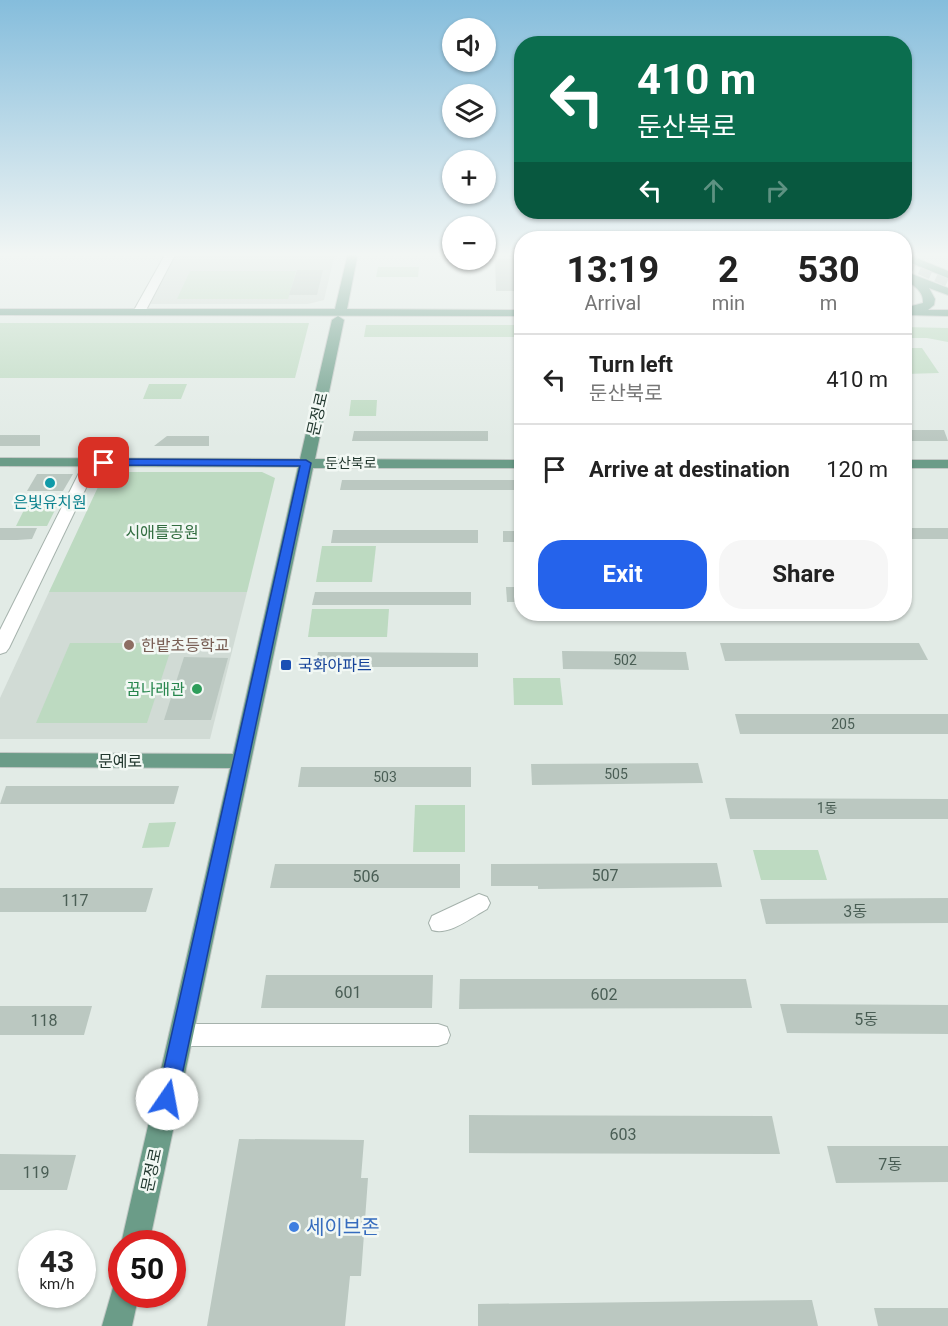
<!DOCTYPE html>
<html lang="en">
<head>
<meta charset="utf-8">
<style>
	body { margin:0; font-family:Roboto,"Noto Sans KR",sans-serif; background:#f6f6f6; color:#222; height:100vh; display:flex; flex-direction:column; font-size:22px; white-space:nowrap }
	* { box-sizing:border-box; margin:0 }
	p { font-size:20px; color:#767676 }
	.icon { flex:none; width:33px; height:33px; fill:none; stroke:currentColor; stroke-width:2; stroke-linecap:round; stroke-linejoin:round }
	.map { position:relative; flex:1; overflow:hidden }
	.panel { position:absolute; left:514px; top:231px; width:398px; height:390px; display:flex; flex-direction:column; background:#fff; border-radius:24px; box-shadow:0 2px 4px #0004 }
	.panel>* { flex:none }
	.banner { position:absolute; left:514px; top:36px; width:398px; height:183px; border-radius:24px; box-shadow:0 2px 4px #0004; background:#0b6e4f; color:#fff; overflow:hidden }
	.buttons { position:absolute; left:442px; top:18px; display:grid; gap:12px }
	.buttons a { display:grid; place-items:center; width:54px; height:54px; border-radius:50%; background:#fff; box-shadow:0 2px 4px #0004; font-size:30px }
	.speed { position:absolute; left:18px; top:1230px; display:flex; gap:12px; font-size:30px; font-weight:700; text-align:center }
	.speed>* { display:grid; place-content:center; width:78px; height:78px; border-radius:50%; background:#fff; box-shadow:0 2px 4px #0004; line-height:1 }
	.speed small { font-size:15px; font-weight:400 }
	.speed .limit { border:9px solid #d22; background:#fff; color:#111 }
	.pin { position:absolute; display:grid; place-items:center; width:51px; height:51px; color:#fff; margin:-26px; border-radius:12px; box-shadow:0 3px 9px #0006 }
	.me { position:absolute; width:66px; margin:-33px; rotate:12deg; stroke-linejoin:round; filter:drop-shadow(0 0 4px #0008) }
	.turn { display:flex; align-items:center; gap:21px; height:126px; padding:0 24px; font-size:27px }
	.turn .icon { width:78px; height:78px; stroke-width:2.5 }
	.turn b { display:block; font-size:42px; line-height:51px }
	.lanes { display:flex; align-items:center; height:57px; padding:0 24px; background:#0003; justify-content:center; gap:30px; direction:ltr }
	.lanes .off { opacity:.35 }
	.eta { display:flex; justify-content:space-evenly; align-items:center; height:102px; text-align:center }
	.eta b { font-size:36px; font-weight:700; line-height:42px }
	.action { display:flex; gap:12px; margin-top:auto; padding:12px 24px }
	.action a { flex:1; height:69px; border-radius:24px; background:#2563eb; color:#fff; font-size:24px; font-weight:700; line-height:69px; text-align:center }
	.action a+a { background:#f6f6f6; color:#222 }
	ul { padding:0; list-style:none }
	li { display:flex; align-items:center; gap:18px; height:90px; padding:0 24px; border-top:2px solid #e0e0e0 }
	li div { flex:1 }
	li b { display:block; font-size:22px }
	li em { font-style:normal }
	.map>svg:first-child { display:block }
	.built { fill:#d1dbd5 }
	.green { fill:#bddac1 }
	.building { fill:#bbc8c1 }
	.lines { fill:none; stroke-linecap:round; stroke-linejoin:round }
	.major-tunnel { stroke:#bcc8c2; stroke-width:12; stroke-dasharray:12 6; stroke-linecap:butt }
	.minor-casing { stroke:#a5b2ac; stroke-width:2 }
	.major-casing { stroke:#c2c8c5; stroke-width:2 }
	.minor { fill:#fff; fill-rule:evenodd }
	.major { fill:#6b9c88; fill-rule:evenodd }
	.route { fill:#2563eb; stroke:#184099; stroke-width:1.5 }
	.culture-dot { fill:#0f9aa8; stroke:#f2f8f4; stroke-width:2 }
	.education-dot { fill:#8d6e63; stroke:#f2f8f4; stroke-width:2 }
	.transit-dot { fill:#1a4fb4; stroke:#f2f8f4; stroke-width:2 }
	.leisure-dot { fill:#2e9e5b; stroke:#f2f8f4; stroke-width:2 }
	.shop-dot { fill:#3f7fe0; stroke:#f2f8f4; stroke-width:2 }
	.labels { text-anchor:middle; stroke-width:5; stroke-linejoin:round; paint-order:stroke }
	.far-street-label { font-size:14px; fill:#243a31; stroke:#f2f8f4 }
	.number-label { font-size:14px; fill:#4a5e55 }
	.street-label { font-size:16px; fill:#243a31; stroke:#f2f8f4 }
	.culture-label { font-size:16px; fill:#0d838f; stroke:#f2f8f4 }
	.park-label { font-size:16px; fill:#326d40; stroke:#f2f8f4 }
	.education-label { font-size:16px; fill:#785e54; stroke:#f2f8f4; text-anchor:start }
	.transit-label { font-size:16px; fill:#164399; stroke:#f2f8f4; text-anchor:start }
	.leisure-label { font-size:16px; fill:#27864d; stroke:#f2f8f4; text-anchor:end }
	.near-number-label { font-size:16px; fill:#4a5e55 }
	.near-shop-label { font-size:20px; fill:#366cbe; stroke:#f2f8f4; text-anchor:start }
</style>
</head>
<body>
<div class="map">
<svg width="948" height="1326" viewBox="0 0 948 1326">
	<rect width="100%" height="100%" fill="#e2ebe6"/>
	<!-- built -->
	<g class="built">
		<path d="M177,253h158l-11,47 -16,4h-158z"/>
		<path d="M49,592h198l-37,147h-210v-41z"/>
	</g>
	<!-- green -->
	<g class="green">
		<path d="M378,267h41l-1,10h-42z"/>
		<path d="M190,271h106l-8,28h-111z"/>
		<path d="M0,323h309l-14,55h-295z"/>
		<path d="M366,325h156v12h-158z"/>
		<path d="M904,327l44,1v14l-21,-4h-22z"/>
		<path d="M904,348h18l17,25 -34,1z"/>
		<path d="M149,384h38l-6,15h-38z"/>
		<path d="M351,400h26l-1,16h-27z"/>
		<path d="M105,472h157l13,6 -28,114h-198z"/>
		<path d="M26,506h31l-10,20h-31z"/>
		<path d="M322,546h54l-4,36h-56z"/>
		<path d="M312,609h77l-2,28h-79z"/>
		<path d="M70,643h103l-26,80h-111z"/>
		<path d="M513,678h47l3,27h-49z"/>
		<path d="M415,805h50v47h-52z"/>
		<path d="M176,822l-7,25 -27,1 7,-25z"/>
		<path d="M753,850h65l9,30h-66z"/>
	</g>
	<!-- building -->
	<g class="building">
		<path d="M495,259h27v32h-26z"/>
		<path d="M297,270h26l-6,25h-28z"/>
		<path d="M904,430h40l4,11h-44z"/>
		<path d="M354,431h134v10h-136z"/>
		<rect x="0" y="435" width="40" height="11"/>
		<path d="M167,436h42v10h-55z"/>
		<path d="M37,474h36l-10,17h-36z"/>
		<path d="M342,480h180v10h-182z"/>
		<path d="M0,528h37l-5,11 -15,1h-17z"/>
		<path d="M904,528h44v11h-39z"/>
		<path d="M333,530h145v13h-147z"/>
		<rect x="503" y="531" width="19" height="11"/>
		<path d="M506,587h16v15h-15z"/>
		<path d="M315,592h156v13h-159z"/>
		<path d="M720,643h199l9,17 -203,1z"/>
		<path d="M562,651l124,1 3,18 -126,-1z"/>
		<path d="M318,652l160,1v14h-163z"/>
		<path d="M184,657l44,1 -17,62h-47z"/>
		<path d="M735,714h213v20h-208z"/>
		<path d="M698,763l5,20 -171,2 -1,-21z"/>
		<path d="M301,767h170v20h-173z"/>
		<path d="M6,786h173l-5,18h-174z"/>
		<path d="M725,798l223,1v20h-218z"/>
		<path d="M717,863l5,24 -184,2v-3h-47v-22z"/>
		<path d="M275,864h185v24h-190z"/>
		<path d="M0,888h153l-7,24h-146z"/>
		<path d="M948,898v25l-182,1 -6,-25z"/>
		<path d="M266,975h167l-1,33h-171z"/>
		<path d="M460,979h286l6,29 -293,1z"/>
		<path d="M780,1004l168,1v29l-161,-1z"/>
		<path d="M0,1006h92l-8,29h-84z"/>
		<path d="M469,1115l303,1 8,38 -311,-1z"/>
		<path d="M239,1139l125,1 -3,38h7l-7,98h-11l-5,50h-138z"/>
		<path d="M827,1146h121v36l-112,1z"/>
		<path d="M0,1154l76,1 -9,35h-67z"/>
		<path d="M812,1300l6,26h-340v-22z"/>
		<path d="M874,1308h74v18h-70z"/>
	</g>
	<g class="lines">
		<!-- major-tunnel -->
		<path class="major-tunnel" d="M904,261l44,20"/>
		<!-- minor casing -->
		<g class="minor-casing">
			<g id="minor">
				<path d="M166,253h10l-31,59 -2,2h-8l-2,-2z"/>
				<path d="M91,459l7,4 -89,185 -3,4 -6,2v-24l84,-167z"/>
				<path d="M479,894l8,3 3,6 -3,6c-15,8 -38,27 -55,21l-3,-7 3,-7z"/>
				<path d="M181,1024h257l9,3 3,8 -3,8 -9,3h-257l-9,-3 -3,-8 3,-8z"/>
			</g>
		</g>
		<!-- major casing -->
		<g class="major-casing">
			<g id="major">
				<path d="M348,253h10l-11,56 175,1v6l-522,-1v-6h335z"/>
				<path d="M904,253l44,18v7l-44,-18z"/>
				<path d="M904,271l44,17v7l-19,-7 6,11 -1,6 -6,5h20v6l-44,-1v-7l19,-5c1,-12 -10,-18 -19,-24z"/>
				<path d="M338,316l6,4 -29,139 207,1v8h-209l-164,776h-27v2l-1,-2 109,-476 -230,-1v-14l233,1 65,-287 -298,-1v-8l300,1 32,-139z"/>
				<rect x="904" y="460" width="44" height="8"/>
				<path d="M122,1280v14h17l-7,32h-30l12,-42z"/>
			</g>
		</g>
		<!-- minor -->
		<use href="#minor" class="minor"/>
		<!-- major -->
		<use href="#major" class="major"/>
	</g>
	<!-- sky -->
	<linearGradient id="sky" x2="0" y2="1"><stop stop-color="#85bddc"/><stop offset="0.58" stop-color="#f2f6f4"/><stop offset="1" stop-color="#f2f6f4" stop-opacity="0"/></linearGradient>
	<rect width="948" height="439" fill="url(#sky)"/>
	<!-- route -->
	<path class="route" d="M104,459l202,1 5,3 -134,636 -3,7 -7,3 -7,-3 -3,-7 143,-633 -200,-1 -2,-2z"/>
	<!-- markers -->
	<circle class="culture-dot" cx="50" cy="483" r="6"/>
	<circle class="education-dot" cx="129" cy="645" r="6"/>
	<rect class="transit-dot" x="280" y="659" width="12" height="12" rx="3"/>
	<circle class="leisure-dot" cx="197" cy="689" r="6"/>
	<circle class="shop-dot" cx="294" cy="1227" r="6"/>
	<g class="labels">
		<!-- far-street labels -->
		<g class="far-street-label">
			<text x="351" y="468">둔산북로</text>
		</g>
		<!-- number labels -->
		<g class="number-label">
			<text x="625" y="665">502</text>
			<text x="843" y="729">205</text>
			<text x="616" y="779">505</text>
			<text x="385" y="782">503</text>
			<text x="827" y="813">1동</text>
		</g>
		<!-- street labels -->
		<g class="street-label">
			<text transform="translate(317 414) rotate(-77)" y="6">문정로</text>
			<text x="120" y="767">문예로</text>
			<text transform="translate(151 1170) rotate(-78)" y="6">문정로</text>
		</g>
		<!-- culture labels -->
		<g class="culture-label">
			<text x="50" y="508">은빛유치원</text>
		</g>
		<!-- park labels -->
		<g class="park-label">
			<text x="162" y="538">시애틀공원</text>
		</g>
		<!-- education labels -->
		<g class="education-label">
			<text x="141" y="651">한밭초등학교</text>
		</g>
		<!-- transit labels -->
		<g class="transit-label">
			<text x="298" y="671">국화아파트</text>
		</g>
		<!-- leisure labels -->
		<g class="leisure-label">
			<text x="185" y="695">꿈나래관</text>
		</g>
		<!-- near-number labels -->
		<g class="near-number-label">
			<text x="605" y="881">507</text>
			<text x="366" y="882">506</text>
			<text x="75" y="906">117</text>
			<text x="855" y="917">3동</text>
			<text x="348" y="998">601</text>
			<text x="604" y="1000">602</text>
			<text x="866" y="1025">5동</text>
			<text x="44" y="1026">118</text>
			<text x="623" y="1140">603</text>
			<text x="890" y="1170">7동</text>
			<text x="36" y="1178">119</text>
		</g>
		<!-- near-shop labels -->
		<g class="near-shop-label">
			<text x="306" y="1234">세이브존</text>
		</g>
	</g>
</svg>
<div class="buttons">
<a><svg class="icon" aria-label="sound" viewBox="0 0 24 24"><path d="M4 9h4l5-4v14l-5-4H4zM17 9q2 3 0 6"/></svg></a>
<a><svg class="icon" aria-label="layers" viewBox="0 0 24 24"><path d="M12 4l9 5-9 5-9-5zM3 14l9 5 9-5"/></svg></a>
<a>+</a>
<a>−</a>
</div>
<div class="speed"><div>43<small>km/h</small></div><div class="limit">50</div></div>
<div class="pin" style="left:104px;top:463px;background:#d93025"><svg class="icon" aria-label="arrive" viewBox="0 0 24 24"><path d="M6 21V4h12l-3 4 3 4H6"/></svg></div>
<svg class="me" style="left:167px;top:1099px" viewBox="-20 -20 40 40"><circle r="19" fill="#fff"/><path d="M0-13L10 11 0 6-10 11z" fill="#2563eb"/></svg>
<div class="banner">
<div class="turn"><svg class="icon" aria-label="left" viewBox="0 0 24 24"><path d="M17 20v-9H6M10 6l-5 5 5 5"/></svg><div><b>410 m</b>둔산북로</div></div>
<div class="lanes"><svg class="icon" aria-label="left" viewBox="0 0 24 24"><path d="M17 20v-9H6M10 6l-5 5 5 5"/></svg><svg class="icon off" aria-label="ahead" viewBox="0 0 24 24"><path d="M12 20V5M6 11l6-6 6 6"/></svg><svg class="icon off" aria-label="right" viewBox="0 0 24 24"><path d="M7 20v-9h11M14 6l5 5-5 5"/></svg></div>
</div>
<section class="panel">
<div class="eta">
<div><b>13:19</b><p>Arrival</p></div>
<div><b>2</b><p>min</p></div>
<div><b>530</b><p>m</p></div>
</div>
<ul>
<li><svg class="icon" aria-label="left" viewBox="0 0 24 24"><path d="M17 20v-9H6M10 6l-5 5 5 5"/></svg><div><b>Turn left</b><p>둔산북로</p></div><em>410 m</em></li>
<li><svg class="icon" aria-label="arrive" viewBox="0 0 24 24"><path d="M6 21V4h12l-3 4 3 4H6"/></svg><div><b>Arrive at destination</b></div><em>120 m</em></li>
</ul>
<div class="action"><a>Exit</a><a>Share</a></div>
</section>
</div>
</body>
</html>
